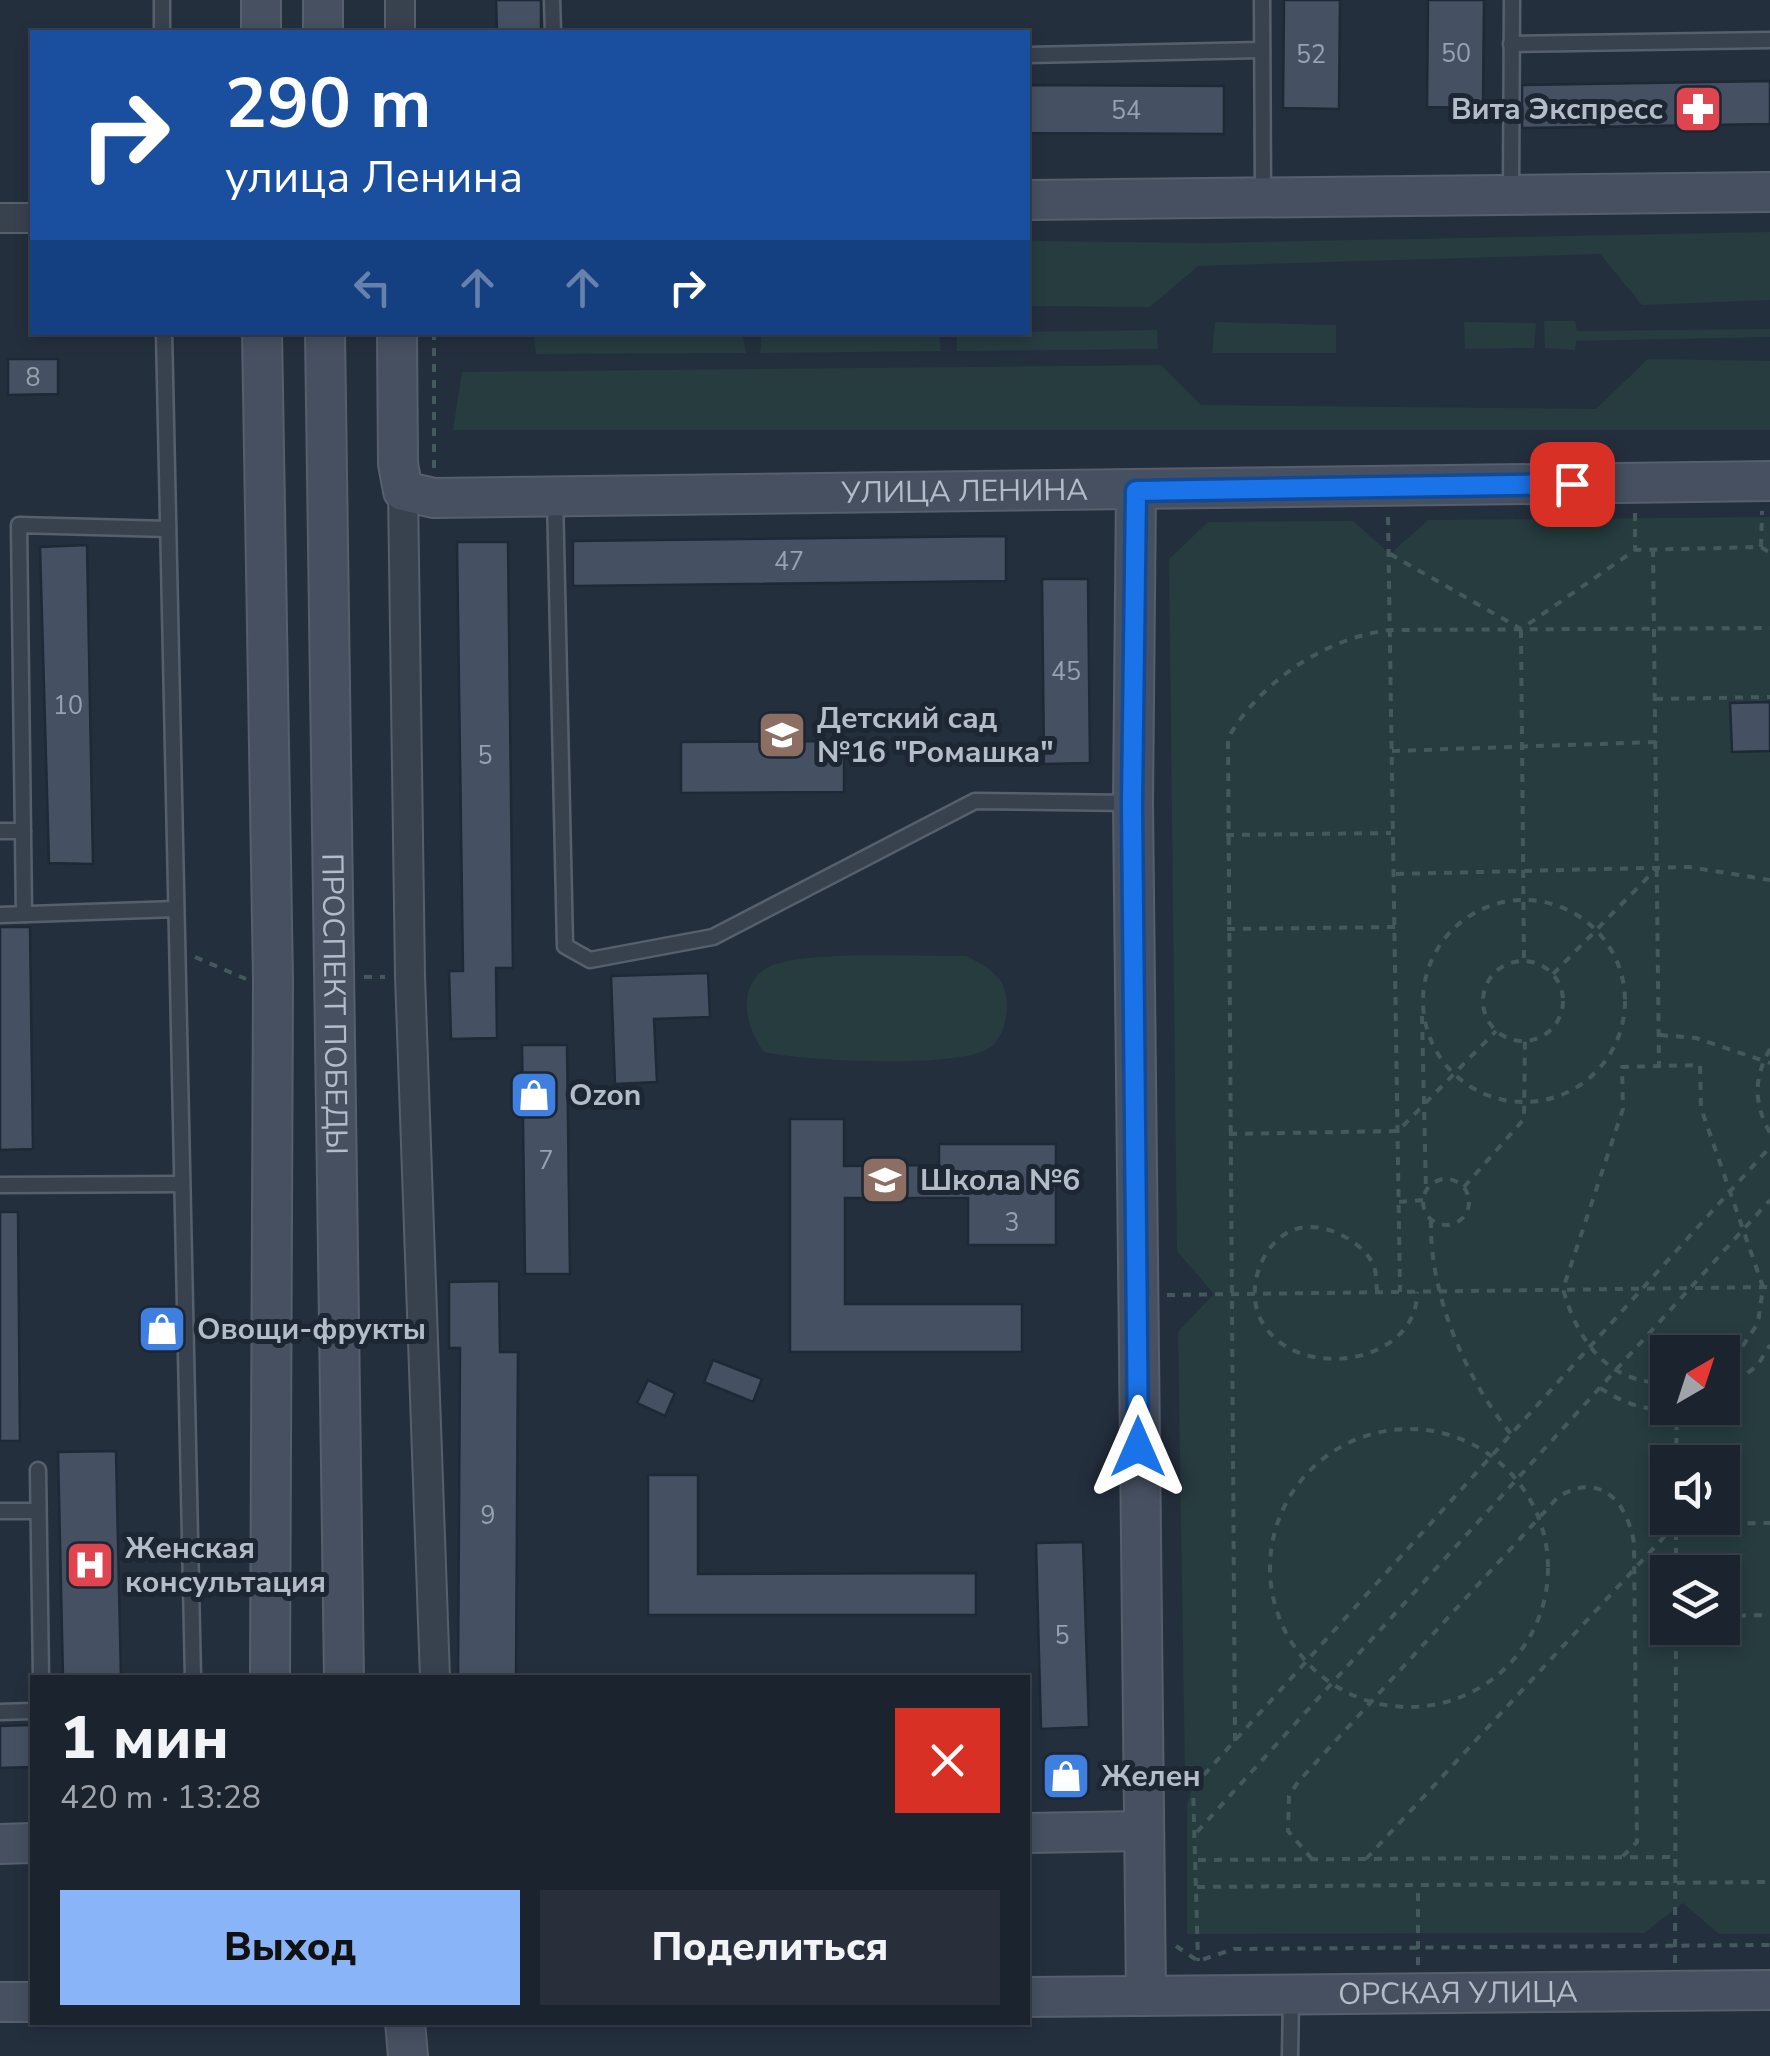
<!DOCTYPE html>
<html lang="ru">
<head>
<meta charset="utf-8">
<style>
	body { margin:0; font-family:"Nunito Sans",sans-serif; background:#282f3a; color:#f1f3f6; height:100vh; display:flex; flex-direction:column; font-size:38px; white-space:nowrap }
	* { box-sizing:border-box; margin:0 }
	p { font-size:32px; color:#a0a4aa }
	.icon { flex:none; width:55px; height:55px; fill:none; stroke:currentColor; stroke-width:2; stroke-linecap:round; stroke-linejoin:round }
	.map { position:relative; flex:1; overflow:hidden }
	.details { position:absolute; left:30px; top:1675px; width:1000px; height:350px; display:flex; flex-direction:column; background:#1b232e; border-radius:0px; box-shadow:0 5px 15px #0003,0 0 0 2px #39404a }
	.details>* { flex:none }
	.hud { position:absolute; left:30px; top:30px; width:1000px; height:305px; border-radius:0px; box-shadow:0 5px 15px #0003,0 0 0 2px #39404a; background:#1a4fa0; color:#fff; overflow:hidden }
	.needle { width:65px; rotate:39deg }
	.fabs { position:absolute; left:1650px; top:1335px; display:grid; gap:20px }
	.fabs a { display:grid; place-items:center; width:90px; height:90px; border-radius:0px; background:#1b232e; box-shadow:0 5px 15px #0003,0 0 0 2px #39404a; font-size:50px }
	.pin { position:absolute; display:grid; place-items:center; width:85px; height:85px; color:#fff; margin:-42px; border-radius:20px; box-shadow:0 5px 15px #0006 }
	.me { position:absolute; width:110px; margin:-55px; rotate:0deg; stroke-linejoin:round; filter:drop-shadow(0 0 8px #0008) }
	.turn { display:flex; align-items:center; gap:35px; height:210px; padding:0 30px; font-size:45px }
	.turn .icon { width:130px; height:130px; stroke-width:2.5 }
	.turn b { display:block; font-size:70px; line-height:85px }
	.lanes { display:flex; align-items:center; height:95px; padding:0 30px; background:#0003; justify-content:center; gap:50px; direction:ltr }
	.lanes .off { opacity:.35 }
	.round { display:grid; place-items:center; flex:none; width:105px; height:105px; border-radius:0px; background:#282f3a }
	.summary { display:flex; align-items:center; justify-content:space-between; height:170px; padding:0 30px }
	h1 { font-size:60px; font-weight:800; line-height:75px }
	.action { display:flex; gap:20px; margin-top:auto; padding:20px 30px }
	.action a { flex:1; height:115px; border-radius:0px; background:#8ab4f8; color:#111; font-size:40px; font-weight:800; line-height:115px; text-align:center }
	.action a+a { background:#282f3a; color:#f1f3f6 }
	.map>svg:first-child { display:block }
	.green { fill:#263c3f; fill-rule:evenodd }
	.building { fill:#455162; stroke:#1f2835; stroke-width:2.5 }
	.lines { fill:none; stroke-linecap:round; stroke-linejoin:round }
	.lane-casing { stroke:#565f6c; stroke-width:19 }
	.street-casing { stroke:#565f6c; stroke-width:32 }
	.secondary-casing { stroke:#565f6c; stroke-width:42 }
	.path { stroke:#44595c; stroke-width:4; stroke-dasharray:8 8; stroke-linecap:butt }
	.lane { stroke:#38414e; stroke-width:14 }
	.street { stroke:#38414e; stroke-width:28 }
	.secondary { stroke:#465061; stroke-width:38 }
	.route-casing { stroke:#114b97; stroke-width:25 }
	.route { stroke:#1a73e8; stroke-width:18 }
	.labels { text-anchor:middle; stroke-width:10; stroke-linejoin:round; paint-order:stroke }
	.number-label { font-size:25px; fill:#98a1af }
	.poi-label { font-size:30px; font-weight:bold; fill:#b4bcc9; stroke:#1d2633; text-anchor:start }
	.street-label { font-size:30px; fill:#b4bcc9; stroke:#1d2633 }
</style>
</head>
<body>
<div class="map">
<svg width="1770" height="2056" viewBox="0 0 1770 2056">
	<rect width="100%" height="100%" fill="#242f3e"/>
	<!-- green -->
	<g class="green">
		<path d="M1770,232v68l-128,5 -42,-51 -402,12 -48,41 -122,-1v-65l180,2z"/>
		<path d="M1544,321h31l2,10 193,-2v8l-194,4 -1,9 -30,-2z"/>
		<path d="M1215,322l121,3v28h-124z"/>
		<path d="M1464,322l72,1 -2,25 -69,1z"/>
		<path d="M1157,330l1,19 -201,2v-18z"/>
		<path d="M762,332l177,1 2,18 -181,2z"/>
		<path d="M743,336l3,17 -210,1 -2,-17z"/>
		<path d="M1648,359l122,2v69h-1317l9,-58 699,-7 40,40 395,4z"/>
		<path d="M1770,517v1417h-51l-36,-31 -39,30 -457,1v-130l6,-17 -8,-12 -7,-443 36,-38 -37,-43 -8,-692 39,-37 145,-1 37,33 38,-34zM1668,1352h54v56h-54zM1668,1462h54v56h-54zM1668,1572h54v56h-54z"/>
		<path d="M966,956c22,11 41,21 41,49 0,13 -4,32 -15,41 -28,24 -190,15 -228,6 -17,-23 -29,-62 1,-83 29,-20 160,-12 201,-13z"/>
	</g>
	<!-- building -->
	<g class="building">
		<path d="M496,0h45v32h-44z"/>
		<path d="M1284,0h56l-1,109 -56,-1z"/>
		<path d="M1428,0h56l-1,108 -56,-1z"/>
		<path d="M1770,81v43l-248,4v-43z"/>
		<path d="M1028,85l196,1v48l-196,-1z"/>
		<path d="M8,359h50v35l-50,1z"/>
		<path d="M1006,536v45l-433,5v-45z"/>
		<path d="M457,542h51l5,426h-17l1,70 -46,1 -2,-68h14z"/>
		<path d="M87,545l6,319 -44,-1 -9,-316z"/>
		<path d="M1042,579h46l2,184 -46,1z"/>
		<path d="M1770,702v49l-38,1 -2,-49z"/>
		<path d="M844,741v51l-163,1v-51z"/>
		<path d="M0,927h30l3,222 -33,1z"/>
		<path d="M708,973l2,44 -56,2 3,63 -42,2 -4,-108z"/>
		<path d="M522,1045h45l3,229h-45z"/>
		<path d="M790,1119h54v47l95,-1v-21h117v101h-88v-47h-123v106h177v48h-232z"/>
		<path d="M0,1212h18l2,229h-20z"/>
		<path d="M499,1281l1,71h18l-2,326h-58l2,-330h-11v-66z"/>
		<path d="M713,1360l49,19 -9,23 -49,-20z"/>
		<path d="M648,1380l27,13 -10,23 -28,-13z"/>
		<path d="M116,1451l5,227h-58l-5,-226z"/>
		<path d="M648,1475h50v99l278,-1v42h-328z"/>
		<path d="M1083,1542l6,185 -48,2 -5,-186z"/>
		<path d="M30,1725v42l-30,1v-42z"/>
		<path d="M1055,1765l23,2 -2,21 -23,-2z"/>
	</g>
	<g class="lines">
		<!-- lane casing -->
		<g class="lane-casing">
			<g id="lane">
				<path d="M552,0l1,32"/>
				<path d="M1262,0l1,194"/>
				<path d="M162,32v-32"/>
				<path d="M1511,44l259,-4"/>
				<path d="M1028,55l234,-5"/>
				<path d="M1511,194l1,-194"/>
				<path d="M164,332l29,1346"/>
				<path d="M555,497l10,449 25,14 123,-23 262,-136 156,2"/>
				<path d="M0,831h23"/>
				<path d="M24,914l-5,-389 149,4"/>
				<path d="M0,915l176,-6"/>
				<path d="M0,1185l182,-1"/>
				<path d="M38,1470l3,208"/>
				<path d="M0,1511h38"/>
				<path d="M0,1712l32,-1"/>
				<path d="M1290,2056l1,-59"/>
			</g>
		</g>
		<!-- street casing -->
		<g class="street-casing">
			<g id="street">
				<path d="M400,32v-32"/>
				<path d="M0,218h32"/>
				<path d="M403,491l7,485 25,702"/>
			</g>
		</g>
		<!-- secondary casing -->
		<g class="secondary-casing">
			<g id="secondary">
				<path d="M323,0v32"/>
				<path d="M261,32v-32"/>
				<path d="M1028,200l742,-8"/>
				<path d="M262,332l11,649 -3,697"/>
				<path id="s1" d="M325,332l19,1346"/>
				<path id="s2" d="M397,332l1,132 5,27 31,7 1336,-17"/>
				<path d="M1136,491l-3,312 13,1193"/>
				<path d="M1028,1833l113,-2"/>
				<path d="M0,1844l32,-1"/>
				<path id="s3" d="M1028,1997l742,-7"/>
				<path d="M0,2002h32"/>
				<path d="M405,2022l3,34"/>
			</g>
		</g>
		<!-- path -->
		<g class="path">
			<path d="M434,332v136"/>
			<path d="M1635,513v35"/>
			<path d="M1388,517l12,775"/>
			<path d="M1761,547l1,-36"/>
			<path d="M1653,549l6,516"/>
			<path d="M1390,554l131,75 114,-79 126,-3 9,6"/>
			<path d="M1521,630l3,330"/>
			<path d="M1655,699l115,-2"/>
			<path d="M1392,751l264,-9"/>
			<path d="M1226,835l165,-2"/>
			<path d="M1396,874l293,-7 81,13"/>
			<circle cx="1524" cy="1001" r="101"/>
			<path d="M1227,929l168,-2"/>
			<path d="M195,957l51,22"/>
			<circle cx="1523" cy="1001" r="40"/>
			<path d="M1553,974l104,-106"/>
			<path d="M364,977h21"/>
			<path d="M1422,1016l4,175"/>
			<path d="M1660,1035l36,3 74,25"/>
			<path d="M1770,1049c-17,30 -16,55 0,84"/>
			<path d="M1229,1134l169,-3 98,-100"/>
			<circle cx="1446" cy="1202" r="23"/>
			<path d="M1464,1187l60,-68 1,-78"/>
			<path d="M1399,1202l25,-2"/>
			<path d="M1431,1220c-2,73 34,158 80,214"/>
			<path d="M1377,1292c-1,-10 0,-21 -5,-30 -13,-23 -52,-43 -79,-32 -32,13 -48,60 -32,90 33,64 157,45 156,-28"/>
			<path d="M1167,1295l603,-8"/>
			<path d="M1668,1383c-60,1 -90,-41 -105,-94l60,-180 -1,-42 78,-2 1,43 62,179 -5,36 -20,30 -16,12"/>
			<path d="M1600,1388c27,17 47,24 80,20"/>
			<path d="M1722,1392l35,-26 13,-21"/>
			<circle cx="1409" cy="1568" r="139"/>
			<path d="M1676,1462l1,-54"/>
			<path d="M1676,1572v-54"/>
			<path d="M1722,1616l48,-1"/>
			<path d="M1235,1741l-7,-1003c33,-57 97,-100 162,-108l380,-2"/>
			<path d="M1193,1787l577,-640"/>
			<path d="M1172,1788l21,-1 5,174"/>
			<path d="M1197,1832l573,-632"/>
			<path d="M1312,1859l-24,-28 1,-35 9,-14 260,-285c42,-26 69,4 76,46l3,299 -15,15"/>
			<path d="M1366,1859l310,-335 94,-1"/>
			<path d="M1198,1860l477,-3"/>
			<path d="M1197,1887l573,-5"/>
			<path d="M1176,1946l22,15 36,-12 536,-4"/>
			<path d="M1675,1963l1,-335"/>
			<path d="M1418,1965v-80"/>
		</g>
		<!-- lane -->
		<use href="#lane" class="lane"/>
		<!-- street -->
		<use href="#street" class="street"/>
		<!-- secondary -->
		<use href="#secondary" class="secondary"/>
	</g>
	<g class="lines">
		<!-- route casing -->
		<g class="route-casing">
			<path id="route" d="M1138,1447l-6,-643 4,-313 436,-7"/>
		</g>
		<!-- route -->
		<use href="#route" class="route"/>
	</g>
	<!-- icons -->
	<defs>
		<g id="pharmacy-square" transform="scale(2.5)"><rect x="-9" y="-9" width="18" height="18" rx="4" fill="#e0444e" stroke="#1d2633"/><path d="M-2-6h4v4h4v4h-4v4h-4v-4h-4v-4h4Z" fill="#fff"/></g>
		<g id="school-square" transform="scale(2.5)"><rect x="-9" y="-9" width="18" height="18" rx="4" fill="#8d6e63" stroke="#1d2633"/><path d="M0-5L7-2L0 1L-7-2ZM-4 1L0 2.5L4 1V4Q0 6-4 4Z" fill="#fff"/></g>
		<g id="shop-square" transform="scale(2.5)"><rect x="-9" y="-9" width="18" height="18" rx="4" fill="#3f7fe0" stroke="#1d2633"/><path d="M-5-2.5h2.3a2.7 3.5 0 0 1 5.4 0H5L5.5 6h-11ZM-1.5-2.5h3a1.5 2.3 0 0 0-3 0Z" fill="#fff"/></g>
		<g id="hospital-square" transform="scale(2.5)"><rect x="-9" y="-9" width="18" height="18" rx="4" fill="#e0444e" stroke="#1d2633"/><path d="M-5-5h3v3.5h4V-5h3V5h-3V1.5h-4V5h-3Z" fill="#fff"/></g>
	</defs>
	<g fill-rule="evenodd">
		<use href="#pharmacy-square" x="1698" y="109"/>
		<use href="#school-square" x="782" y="735"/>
		<use href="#shop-square" x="534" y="1095"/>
		<use href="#school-square" x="885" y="1180"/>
		<use href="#shop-square" x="162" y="1329"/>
		<use href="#hospital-square" x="90" y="1565"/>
		<use href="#shop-square" x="1066" y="1776"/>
	</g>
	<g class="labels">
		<!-- number labels -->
		<g class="number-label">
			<text x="1456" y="62">50</text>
			<text x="1311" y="63">52</text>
			<text x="1126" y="119">54</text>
			<text x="33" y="386">8</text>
			<text x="789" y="570">47</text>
			<text x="1066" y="680">45</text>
			<text x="68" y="714">10</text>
			<text x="485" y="764">5</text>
			<text x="546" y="1169">7</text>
			<text x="1012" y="1231">3</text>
			<text x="488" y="1524">9</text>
			<text x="1062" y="1644">5</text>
		</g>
		<!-- poi labels -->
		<g class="poi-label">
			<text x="1663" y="119" text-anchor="end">Вита Экспресс</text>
			<text x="817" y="728">Детский сад<tspan x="817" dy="34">№16 "Ромашка"</tspan></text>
			<text x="569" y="1105">Ozon</text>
			<text x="920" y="1190">Школа №6</text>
			<text x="197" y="1339">Овощи-фрукты</text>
			<text x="125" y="1558">Женская<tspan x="125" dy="34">консультация</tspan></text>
			<text x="1101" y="1786">Желен</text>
		</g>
		<!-- street labels -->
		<g class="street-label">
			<text dy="10" stroke="none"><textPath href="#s2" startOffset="722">УЛИЦА ЛЕНИНА</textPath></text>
			<text dy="10" stroke="none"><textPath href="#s1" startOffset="672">ПРОСПЕКТ ПОБЕДЫ</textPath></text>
			<text dy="10" stroke="none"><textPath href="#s3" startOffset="430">ОРСКАЯ УЛИЦА</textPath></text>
		</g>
	</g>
</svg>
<div class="fabs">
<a><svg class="needle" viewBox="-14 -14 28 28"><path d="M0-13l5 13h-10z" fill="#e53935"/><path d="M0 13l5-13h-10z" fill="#a0a4aa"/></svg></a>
<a><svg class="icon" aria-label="sound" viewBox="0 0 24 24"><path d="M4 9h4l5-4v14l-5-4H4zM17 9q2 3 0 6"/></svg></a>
<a><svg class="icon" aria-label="layers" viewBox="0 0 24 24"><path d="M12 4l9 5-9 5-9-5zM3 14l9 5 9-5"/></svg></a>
</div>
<div class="pin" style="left:1572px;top:484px;background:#d93025"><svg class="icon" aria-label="arrive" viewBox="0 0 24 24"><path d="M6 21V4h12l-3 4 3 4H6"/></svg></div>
<svg class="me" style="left:1138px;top:1447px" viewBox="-20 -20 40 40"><path d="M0-17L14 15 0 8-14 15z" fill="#1a73e8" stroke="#fff" stroke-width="4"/></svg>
<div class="hud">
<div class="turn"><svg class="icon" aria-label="right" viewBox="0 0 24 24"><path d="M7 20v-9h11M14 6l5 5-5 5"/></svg><div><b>290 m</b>улица Ленина</div></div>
<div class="lanes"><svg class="icon off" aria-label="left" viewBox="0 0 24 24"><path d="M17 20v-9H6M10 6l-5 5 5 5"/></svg><svg class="icon off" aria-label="ahead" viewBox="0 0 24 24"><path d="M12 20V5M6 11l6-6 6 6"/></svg><svg class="icon off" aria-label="ahead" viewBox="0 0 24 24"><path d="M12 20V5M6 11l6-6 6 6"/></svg><svg class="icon" aria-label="right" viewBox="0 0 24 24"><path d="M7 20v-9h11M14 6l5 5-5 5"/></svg></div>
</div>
<section class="details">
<div class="summary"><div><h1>1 мин</h1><p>420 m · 13:28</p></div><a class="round" style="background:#d93025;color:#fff"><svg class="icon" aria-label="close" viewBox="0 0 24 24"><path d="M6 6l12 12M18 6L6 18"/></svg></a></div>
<div class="action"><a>Выход</a><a>Поделиться</a></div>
</section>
</div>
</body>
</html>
